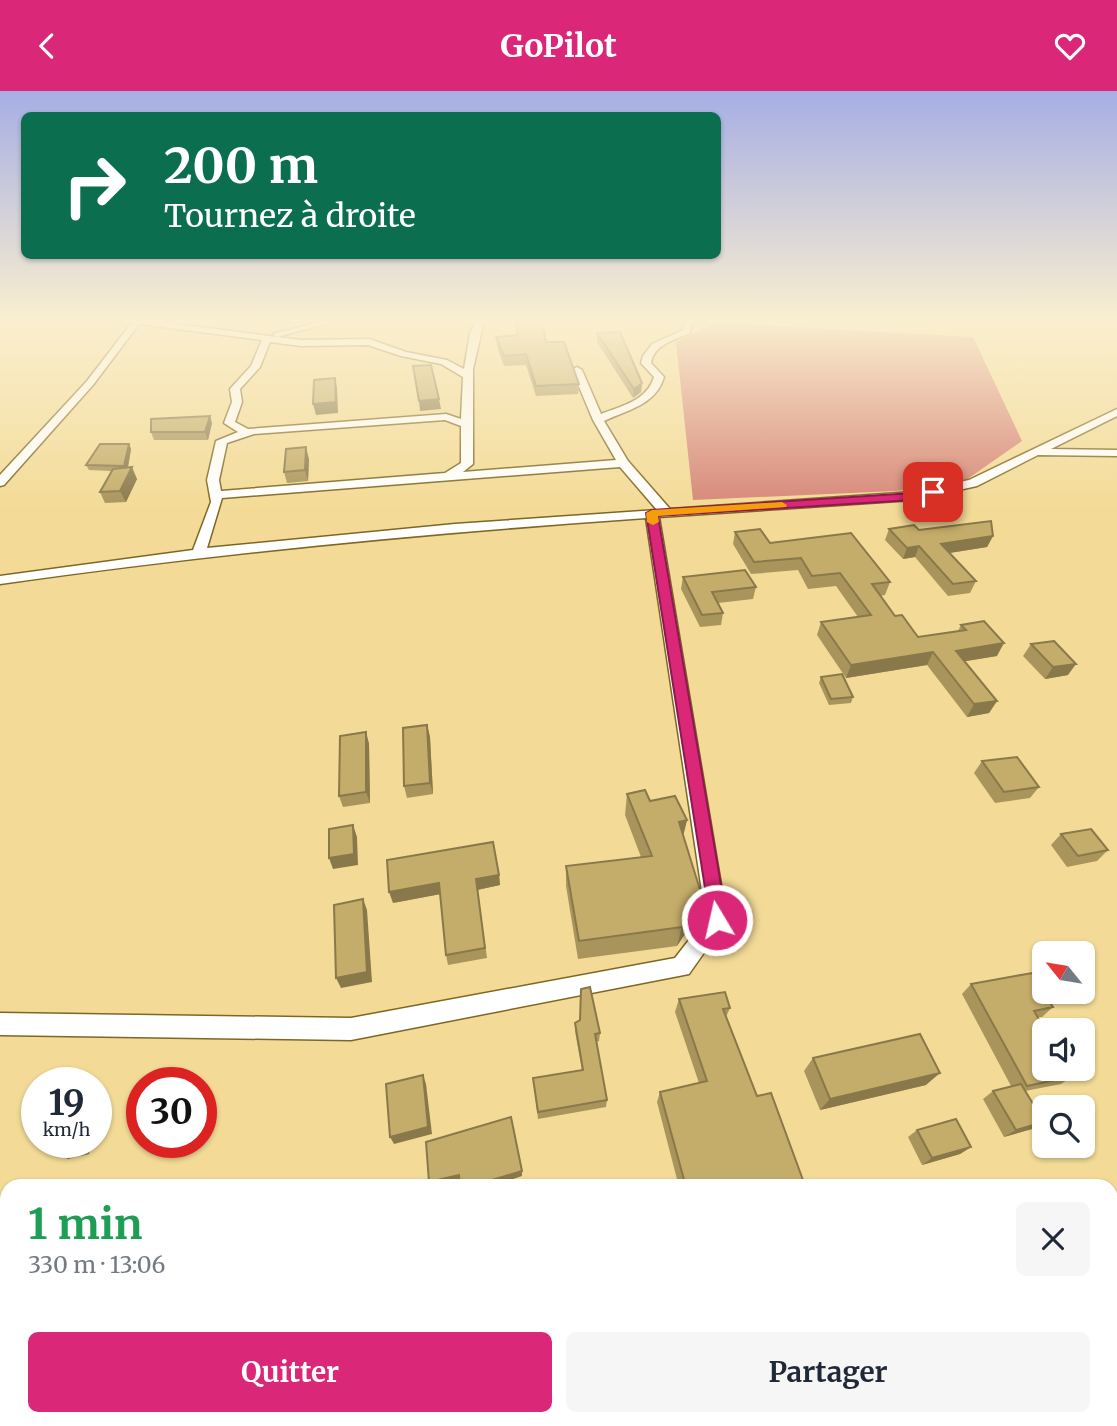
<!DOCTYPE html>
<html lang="fr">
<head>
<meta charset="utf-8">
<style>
	body { margin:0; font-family:Merriweather,serif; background:#f6f6f7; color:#1f2937; height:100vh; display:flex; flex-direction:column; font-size:26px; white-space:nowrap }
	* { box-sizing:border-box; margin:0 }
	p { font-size:23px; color:#747a83 }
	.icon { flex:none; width:38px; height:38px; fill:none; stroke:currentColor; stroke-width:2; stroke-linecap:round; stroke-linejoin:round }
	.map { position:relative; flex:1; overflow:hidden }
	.drawer { position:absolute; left:0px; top:1088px; width:1118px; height:247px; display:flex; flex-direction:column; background:#fff; border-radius:21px 21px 0 0; box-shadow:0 2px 5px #0004 }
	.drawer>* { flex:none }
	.banner { position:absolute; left:21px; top:21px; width:700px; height:147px; border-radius:10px; box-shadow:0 2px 5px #0004; background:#0b6e4f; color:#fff; overflow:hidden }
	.needle { width:46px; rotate:300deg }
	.controls { position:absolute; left:1032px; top:850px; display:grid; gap:14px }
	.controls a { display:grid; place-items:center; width:63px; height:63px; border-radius:10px; background:#fff; box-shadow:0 2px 5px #0004; font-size:35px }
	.speed { position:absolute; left:21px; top:976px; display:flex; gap:14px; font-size:35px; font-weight:700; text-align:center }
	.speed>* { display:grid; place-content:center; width:91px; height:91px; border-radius:50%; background:#fff; box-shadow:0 2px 5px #0004; line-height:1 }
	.speed small { font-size:18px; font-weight:400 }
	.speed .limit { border:10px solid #d22; background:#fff; color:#111 }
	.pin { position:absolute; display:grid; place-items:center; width:60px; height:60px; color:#fff; margin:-30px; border-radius:14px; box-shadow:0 4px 10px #0006 }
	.me { position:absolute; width:77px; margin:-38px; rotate:351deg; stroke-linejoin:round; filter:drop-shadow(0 0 5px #0008) }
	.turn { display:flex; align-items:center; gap:24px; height:147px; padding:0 28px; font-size:32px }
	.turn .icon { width:91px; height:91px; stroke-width:2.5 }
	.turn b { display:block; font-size:49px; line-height:60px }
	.round { display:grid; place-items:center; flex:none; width:74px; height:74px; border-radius:10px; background:#f6f6f7 }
	.head { display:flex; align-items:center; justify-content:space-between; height:119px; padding:0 28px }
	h1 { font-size:42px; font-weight:700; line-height:52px; color:#1e9e55 }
	.primary-button { display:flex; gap:14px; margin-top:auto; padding:14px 28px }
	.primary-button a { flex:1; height:80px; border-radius:10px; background:#db2777; color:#fff; font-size:28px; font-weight:700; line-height:80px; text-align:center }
	.primary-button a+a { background:#f6f6f7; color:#1f2937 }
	header { display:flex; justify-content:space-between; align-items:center; height:91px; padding:0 28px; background:#db2777; color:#fff; font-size:32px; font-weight:700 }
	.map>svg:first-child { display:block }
	.forest { fill:#d78779 }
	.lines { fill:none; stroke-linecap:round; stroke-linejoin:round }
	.street-casing { stroke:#7e6723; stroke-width:3 }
	.street { fill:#fff; fill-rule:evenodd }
	.wall { fill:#a9945b }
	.shaded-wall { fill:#89784a }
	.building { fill:#c4ac6a; stroke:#89784a; stroke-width:2 }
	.route { fill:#db2777; stroke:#8e194d; stroke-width:2 }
	.slow { fill:#f59e0b }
</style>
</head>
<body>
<header><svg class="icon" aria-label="back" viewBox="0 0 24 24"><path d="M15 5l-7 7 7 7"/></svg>GoPilot<svg class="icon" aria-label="heart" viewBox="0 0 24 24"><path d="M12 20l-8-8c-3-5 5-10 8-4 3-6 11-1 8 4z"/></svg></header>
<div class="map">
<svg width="1117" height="1335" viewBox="0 0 1117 1335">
	<rect width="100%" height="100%" fill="#f3db97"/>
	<!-- forest -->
	<path class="forest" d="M716,232l257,14 49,104 -56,39 -70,11 -203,9 -17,-158z"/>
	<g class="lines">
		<!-- street casing -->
		<g class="street-casing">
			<g id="street">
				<path d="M133,230h21l147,19 68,-1 37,13 41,8 17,9 6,-36 6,-12h8l-11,48v95l-10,8 153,-12 -23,-40 -21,-50 5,-3 5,3 19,44c20,-8 46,-13 53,-37l-13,-14 2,-7 9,-12 31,-14 2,-9h8l-3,12c-15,7 -36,11 -39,30l13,14c-8,28 -37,33 -60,44l24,40 42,48 243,-17 56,-12 148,-71v7l-66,33 66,1v6l-79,-1 -61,31 -64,14 -254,17 68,403 -38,54 -338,66 -351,-5v-22l351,5 324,-60 31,-40 -60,-400c-216,15 -431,35 -646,66v-8l193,-26 18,-48 -4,-22 9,-39 22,-9 -14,-9 8,-21 -2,-13 21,-23 11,-26 -123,-16 -46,61 -89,100 -4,1v-11l87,-94zM270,251l31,4 67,-1 33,11 40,8 22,13 -2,42 -15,-5 -198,15 -13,-7 7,-20 -2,-13 20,-22zM445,329l16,6v37l-16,10 -224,18 -2,-11 8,-37 27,-9zM620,376l37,43 -202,14 -248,24 15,-50z"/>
				<path d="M323,230h13l-59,16 -4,-3z"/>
			</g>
		</g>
		<!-- street -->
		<use href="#street" class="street"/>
	</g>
	<!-- wall -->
	<g class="wall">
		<path d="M516,231l30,20 33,42 -1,10 -42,2 -10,-31 -22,1 -7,-19 -1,-10 21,-2z"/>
		<path d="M597,242l45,50 -1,9 -8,6 -36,-56z"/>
		<path d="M212,332l-4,17h-54l-3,-8z"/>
		<path d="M129,353l2,5 -3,19 9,11 -11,23 -21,1 -5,-11 11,-21 -22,-1 -3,-5z"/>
		<path d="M309,368l-1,22 -21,2 -3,-11z"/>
		<path d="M889,438l30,1 74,6 -6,11 -37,6 26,28 -6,12 -22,3 -33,-39 -12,2 -18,-19z"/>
		<path d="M735,441l155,50 -5,13 -5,1 15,20 23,21 40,-6 3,-6 36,31 -33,5 33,40 -8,12 -22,4 -40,-52 -81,13 -29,-43 4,-13 37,-5 -22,-31 -28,3 -10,-19 -47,4 -18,-30z"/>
		<path d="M683,486l73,10 -3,12 -35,4 5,10 -2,12 -21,2 -19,-38z"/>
		<path d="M1031,553l37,31 -23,4 -22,-23z"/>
		<path d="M821,586l32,20 -2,6 -22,2 -10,-22z"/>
		<path d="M427,634l3,12 3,57 -26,4 -3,-12z"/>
		<path d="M366,641l3,12 1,59 -27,4 -4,-11z"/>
		<path d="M982,670l57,26 -9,11 -35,5 -21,-30z"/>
		<path d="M627,703l23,7 37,19 -4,15 14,81 -20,30 -99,13 -12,-73v-20l75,-9 -16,-42z"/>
		<path d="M1061,743l47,16 -11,11 -30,6 -16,-22z"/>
		<path d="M499,784l1,10 -23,5 10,68 -39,7 -2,-10 -6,-61 -47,9z"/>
		<path d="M971,893l82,23 -11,10h-4l35,59 -12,8 -36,7 19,31 -12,7 -28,8 -21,-38 10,-8 18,-5 -49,-92z"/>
		<path d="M679,908l51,9 -4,9 31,79 46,84 -7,7h-117l-22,-85 3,-10 39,-9 -24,-71z"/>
		<path d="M575,932l25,10 -1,8 -3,1 11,58 -1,7 -68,12 -4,-33 48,-16 -7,-39z"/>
		<path d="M813,967l113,27 -106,25 -16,-39z"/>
		<path d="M917,1039l54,17 -11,7 -38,11 -14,-28z"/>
	</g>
	<!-- shaded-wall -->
	<g class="shaded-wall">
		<path d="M335,287l2,10 1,25 -22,2 -3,-11z"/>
		<path d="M642,292l-1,9 -8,6 1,-9z"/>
		<path d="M439,308l2,10 -21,2 -1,-10z"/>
		<path d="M210,325l2,7 -4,17 -3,-8z"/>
		<path d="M129,353l2,5 -4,23 -3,-6z"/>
		<path d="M306,356l3,12 -1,22 -3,-11z"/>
		<path d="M132,376l5,12 -11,23 -6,-11z"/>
		<path d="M993,445l-6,11 -51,8 5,-11z"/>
		<path d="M919,455l-4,11 -12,2 4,-11z"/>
		<path d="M1004,552l-7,13 -48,8 7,-13z"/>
		<path d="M933,561l-6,13 -81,13 5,-13z"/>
		<path d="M1076,573l-8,11 -23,4 8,-12z"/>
		<path d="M997,610l-8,12 -22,4 7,-13z"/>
		<path d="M427,634l3,12 3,57 -3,-11z"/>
		<path d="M366,641l3,12 1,59 -4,-11z"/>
		<path d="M687,729l-5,21 -3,-19z"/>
		<path d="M353,734l4,12 1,28 -25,4 -4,-11z"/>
		<path d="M499,784l1,10 -23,5 10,68 -11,-79z"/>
		<path d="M439,792l2,11 -48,9 -4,-11z"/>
		<path d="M702,805l-5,20 -20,30 5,-19z"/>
		<path d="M363,808l4,11 5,72 -31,6 -5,-10z"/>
		<path d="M940,982l-14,12 -106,25 10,-11z"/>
		<path d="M423,984l3,9 6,50 -38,10 -4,-7z"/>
		<path d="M96,1003l8,6 -8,18z"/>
		<path d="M1044,1031l-12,7 -28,8 12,-7z"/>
		<path d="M78,1052h13l-2,11 -21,5 -13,-6z"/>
		<path d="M971,1056l-11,7 -38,11 10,-7z"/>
		<path d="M522,1080v5l-33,11h-20z"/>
		<path d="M459,1084l2,6 -23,6h-7l-2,-5z"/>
		<path d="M803,1089l-7,7h-18z"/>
	</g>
	<!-- building -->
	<g class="building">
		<path d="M542,230l4,21h18l15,42 -43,2 -10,-32 -22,2 -8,-19 22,-2 -2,-13z"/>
		<path d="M620,241l22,51 -8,6 -37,-56z"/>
		<path d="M431,274l8,34 -20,2 -6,-35z"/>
		<path d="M335,287l1,24 -23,2 1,-24z"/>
		<path d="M210,325l-5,16h-54v-13z"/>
		<path d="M100,353h29l-5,22 -38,-1z"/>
		<path d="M306,356l-1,23 -21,2 2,-23z"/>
		<path d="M132,376l-12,24 -20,1 13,-23z"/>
		<path d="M991,430l2,15 -52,8 35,37 -23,3 -34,-38 -12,2 -18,-19 25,-4 5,5z"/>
		<path d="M760,438l10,14 81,-10 39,49 -18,2 23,32 7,-1 16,22 48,-7 -5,-5 23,-4 20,22 -48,8 41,50 -23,3 -41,-52 -82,13 -30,-43 50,-7 -31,-42 -28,3 -11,-18 -47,4 -19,-30z"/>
		<path d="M745,479l11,17 -44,5 11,21 -21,2 -19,-38z"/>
		<path d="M1054,550l22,23 -23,3 -22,-23z"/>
		<path d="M842,583l11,23 -22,2 -10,-22z"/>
		<path d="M427,634l3,58 -26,3 -1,-58z"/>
		<path d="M366,641v60l-27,4 1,-60z"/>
		<path d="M1017,666l22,30 -35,5 -22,-31z"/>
		<path d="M645,699l5,11 25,-5 12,24 -8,2 23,74 -20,31 -103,14 -13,-75 86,-10 -25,-62z"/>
		<path d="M353,734l1,29 -25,4v-29z"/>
		<path d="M1091,738l17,21 -30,6 -17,-22z"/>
		<path d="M493,751l6,33 -23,4 9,69 -39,7 -7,-72 -50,9 -2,-32z"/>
		<path d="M363,808l4,73 -31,6 -2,-73z"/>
		<path d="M1032,882l21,34 -19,4 12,20h-1v38h24l4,7 -46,10 -56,-102z"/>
		<path d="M590,896l10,46 -5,1 12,66 -69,12 -5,-34 50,-8 -8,-47 5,-3 1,-31z"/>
		<path d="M725,901l5,16 -7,1 34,87 14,-3 32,87 -25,7h-92l-26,-95 47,-11 -28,-82z"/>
		<path d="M920,943l20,39 -110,26 -17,-41z"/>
		<path d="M423,984l5,52 -38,10 -4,-53z"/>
		<path d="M1021,993l23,38 -28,8 -23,-39z"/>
		<path d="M511,1026l11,54 -53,16h-9l-1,-12 -30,7 -3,-40z"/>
		<path d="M956,1028l15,28 -39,11 -15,-28z"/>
		<path d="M58,1052h20l-1,4 -22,6z"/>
		<path d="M277,1328h49v2l-23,5h-26z"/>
	</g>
	<!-- sky -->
	<linearGradient id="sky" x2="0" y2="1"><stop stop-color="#a6aee4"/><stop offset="0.55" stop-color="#faefd0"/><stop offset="1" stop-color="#faefd0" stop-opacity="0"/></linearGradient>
	<rect width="1117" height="417" fill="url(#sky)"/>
	<!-- route -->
	<path class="route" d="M933,398l5,3 -1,2 -24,6 -255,16 69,404 -3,6 -7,2 -6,-2 -65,-413 6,-3 261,-17z"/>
	<!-- slow -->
	<path class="slow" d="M782,411l5,3 -1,2 -128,9 1,6 -6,3 -6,-3 -1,-9 6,-3z"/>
</svg>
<div class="controls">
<a><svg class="needle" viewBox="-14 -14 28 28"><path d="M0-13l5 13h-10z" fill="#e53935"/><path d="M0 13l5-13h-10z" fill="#747a83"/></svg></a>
<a><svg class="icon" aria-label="sound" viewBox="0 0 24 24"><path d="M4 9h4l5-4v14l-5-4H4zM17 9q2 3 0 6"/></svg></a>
<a><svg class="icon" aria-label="search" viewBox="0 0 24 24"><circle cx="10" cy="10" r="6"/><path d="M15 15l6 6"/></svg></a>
</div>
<div class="speed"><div>19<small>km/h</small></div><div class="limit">30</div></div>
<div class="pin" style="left:933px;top:401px;background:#d93025"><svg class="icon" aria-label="arrive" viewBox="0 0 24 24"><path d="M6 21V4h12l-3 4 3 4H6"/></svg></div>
<svg class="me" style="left:717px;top:829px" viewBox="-20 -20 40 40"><circle r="17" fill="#db2777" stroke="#fff" stroke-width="3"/><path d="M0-11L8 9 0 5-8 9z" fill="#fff"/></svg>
<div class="banner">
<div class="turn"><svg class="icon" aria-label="right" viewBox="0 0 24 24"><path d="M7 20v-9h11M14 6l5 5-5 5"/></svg><div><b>200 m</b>Tournez à droite</div></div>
</div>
<section class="drawer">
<div class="head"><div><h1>1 min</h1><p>330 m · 13:06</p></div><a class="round"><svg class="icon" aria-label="close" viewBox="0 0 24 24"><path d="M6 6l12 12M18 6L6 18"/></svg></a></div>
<div class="primary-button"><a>Quitter</a><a>Partager</a></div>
</section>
</div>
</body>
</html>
